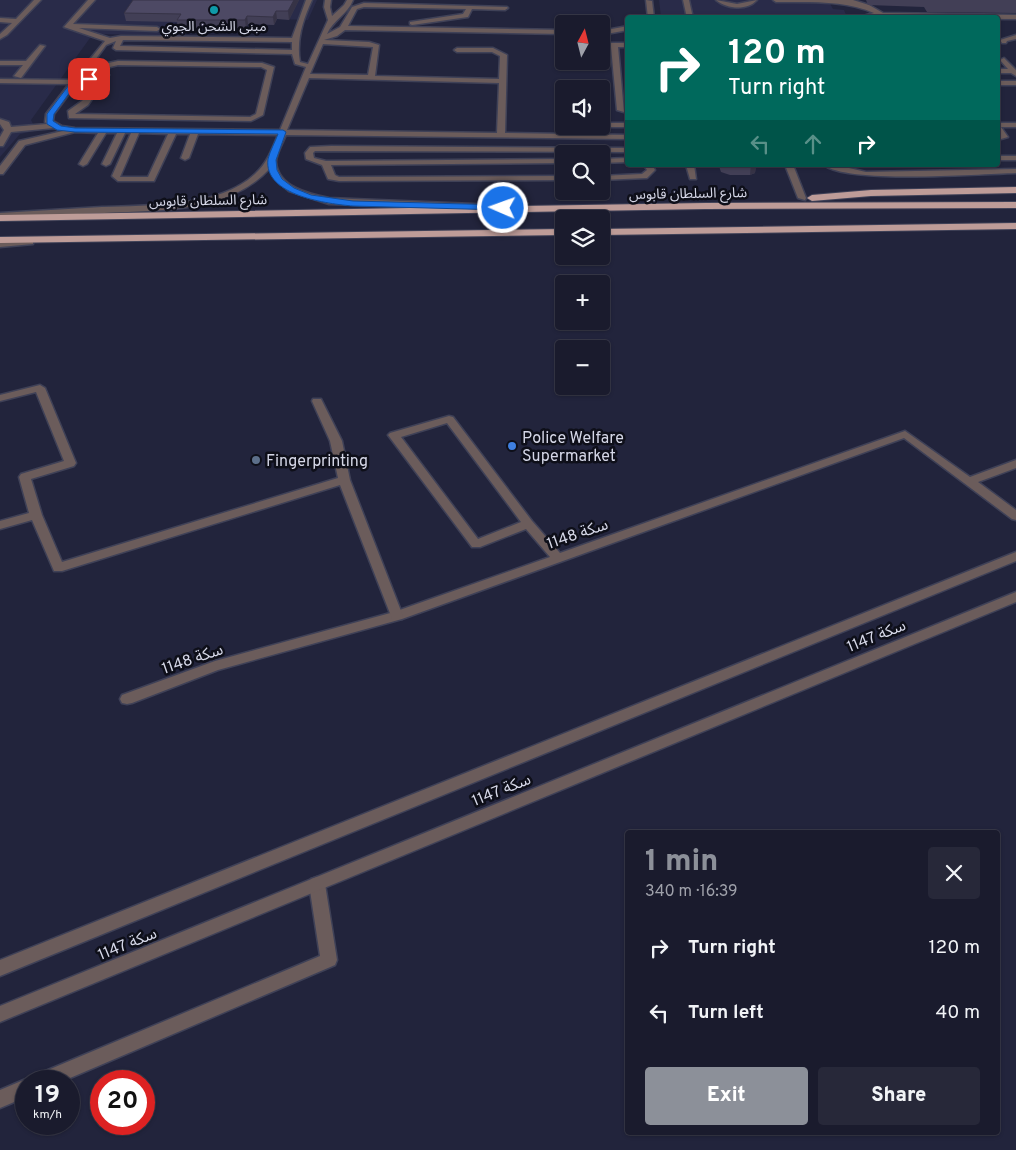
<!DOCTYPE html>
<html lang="en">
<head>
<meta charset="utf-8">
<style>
	body { margin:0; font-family:Overpass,"Noto Sans Arabic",sans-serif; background:#272839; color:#f1f3f6; height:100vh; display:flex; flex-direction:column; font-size:19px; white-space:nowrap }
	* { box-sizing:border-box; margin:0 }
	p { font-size:16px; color:#9fa1aa }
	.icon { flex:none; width:28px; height:28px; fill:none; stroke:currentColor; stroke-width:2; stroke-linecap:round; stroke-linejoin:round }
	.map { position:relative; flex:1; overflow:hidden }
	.details { position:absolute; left:625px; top:830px; width:375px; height:305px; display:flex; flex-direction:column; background:#1a1b2d; border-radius:5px; box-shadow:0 1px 4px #0004,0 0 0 1px #383949 }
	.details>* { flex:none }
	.top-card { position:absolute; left:625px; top:15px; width:375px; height:152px; border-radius:5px; box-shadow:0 1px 4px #0004,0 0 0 1px #383949; background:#00695c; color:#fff; overflow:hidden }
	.needle { width:32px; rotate:7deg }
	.fabs { position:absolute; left:555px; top:15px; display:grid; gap:10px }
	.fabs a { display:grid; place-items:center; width:55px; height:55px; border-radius:5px; background:#1a1b2d; box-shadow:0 1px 4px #0004,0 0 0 1px #383949; font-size:25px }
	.speed { position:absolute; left:15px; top:1070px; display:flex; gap:10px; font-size:25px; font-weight:700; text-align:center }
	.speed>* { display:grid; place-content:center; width:65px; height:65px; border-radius:50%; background:#1a1b2d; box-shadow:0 1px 4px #0004,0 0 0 1px #383949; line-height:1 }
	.speed small { font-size:12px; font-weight:400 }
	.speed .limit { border:8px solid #d22; background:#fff; color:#111 }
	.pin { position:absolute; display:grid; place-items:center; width:42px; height:42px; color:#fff; margin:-21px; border-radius:10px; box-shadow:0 2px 8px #0006 }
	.me { position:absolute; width:55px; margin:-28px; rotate:272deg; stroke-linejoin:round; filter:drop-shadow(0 0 4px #0008) }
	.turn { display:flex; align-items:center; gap:18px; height:105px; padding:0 20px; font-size:22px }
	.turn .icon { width:65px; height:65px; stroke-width:2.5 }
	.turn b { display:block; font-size:35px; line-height:42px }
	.lanes { display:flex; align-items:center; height:48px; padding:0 20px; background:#0003; justify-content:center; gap:25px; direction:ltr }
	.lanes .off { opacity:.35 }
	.round { display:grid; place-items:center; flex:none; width:52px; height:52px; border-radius:5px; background:#272839 }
	.head { display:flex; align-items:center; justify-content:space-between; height:85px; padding:0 20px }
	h1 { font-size:30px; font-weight:800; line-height:38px; color:#8c9099 }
	.cta { display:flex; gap:10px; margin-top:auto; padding:10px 20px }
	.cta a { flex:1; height:58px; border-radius:5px; background:#8c9099; color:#fff; font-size:20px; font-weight:800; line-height:58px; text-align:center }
	.cta a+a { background:#272839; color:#f1f3f6 }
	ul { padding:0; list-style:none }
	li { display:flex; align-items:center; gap:15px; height:65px; padding:0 20px }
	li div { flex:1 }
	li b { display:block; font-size:19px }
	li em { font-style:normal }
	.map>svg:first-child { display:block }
	.built { fill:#292b49 }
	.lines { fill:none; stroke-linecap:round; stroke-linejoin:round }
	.service-casing { stroke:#3f4157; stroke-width:3 }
	.minor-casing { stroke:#3f4157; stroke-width:3 }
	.tertiary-casing { stroke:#3f4157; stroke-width:3 }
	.trunk-casing { stroke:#3f4157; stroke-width:2 }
	.service { fill:#6b5c5b; fill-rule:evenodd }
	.minor { fill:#6b5c5b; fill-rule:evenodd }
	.tertiary { fill:#6b5c5b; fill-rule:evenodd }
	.trunk { fill:#be9c98; fill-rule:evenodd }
	.wall { fill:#423f56 }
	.shaded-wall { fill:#363346 }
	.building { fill:#4d4964; stroke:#363346 }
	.route { fill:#1a73e8; stroke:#114b97 }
	.culture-dot { fill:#0f9aa8; stroke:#0e0f19; stroke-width:2 }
	.shop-dot { fill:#3f7fe0; stroke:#0e0f19; stroke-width:2 }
	.service-dot { fill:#5c6f8a; stroke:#0e0f19; stroke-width:2 }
	.labels { text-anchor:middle; stroke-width:5; stroke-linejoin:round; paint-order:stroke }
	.far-poi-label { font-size:14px; fill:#d5d7e7; stroke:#0e0f19 }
	.far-street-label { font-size:14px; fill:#d5d7e7; stroke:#0e0f19 }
	.poi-label { font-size:16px; fill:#d5d7e7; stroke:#0e0f19; text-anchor:start }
	.street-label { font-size:16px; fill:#d5d7e7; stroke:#0e0f19 }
</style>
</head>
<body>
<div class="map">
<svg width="1016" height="1150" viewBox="0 0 1016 1150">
	<rect width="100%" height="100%" fill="#22243c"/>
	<!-- built -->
	<g class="built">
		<path d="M0,0h317l-9,20 -31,-1 -3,6 -26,-1 -2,4h-68l-5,8 -71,-2 -12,4 -59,82 2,4 7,1 -2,2 -3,4 -15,3 -20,23z"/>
		<path d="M659,0h169l5,9 11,1 3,7h-186z"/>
	</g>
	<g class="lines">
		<!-- service casing -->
		<g class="service-casing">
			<g id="service">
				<path d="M34,0h7l-34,35 -7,4v-5l12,-11 -12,-1v-4l16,1z"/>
				<path d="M88,0h7l-22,24 84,3 3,2 -3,2 -78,-3 31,10 11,-2 171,2 14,-38h6c-9,20 -16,40 -12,62l8,2 20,-44 -4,-13 1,-7h6l-1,7 2,9 12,-11 3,-5h6c-5,14 -20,20 -26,34l13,-7 12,-20 12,-4 143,4 1,1 -3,2 -33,-1 -4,8 -56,8 -2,-1v-2l53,-8 3,-5 -102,-2 -7,2 -9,17 216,4v4l-219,-4 -8,6 -13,4 45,2 10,3 -4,31 124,3 1,-23 -8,-4h-35l-3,-2 3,-2h36l14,7 -2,78 123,2v4l-342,-4c-3,7 -10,19 -10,27 2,25 33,32 53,36l169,7 1,2 -4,3 -166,-6 -40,-13 -13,-11 -6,-12c-40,45 -111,42 -166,45 -35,1 -69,4 -104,6v-6c34,-2 68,-4 102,-6 47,-2 117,1 153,-33 12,-11 17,-24 23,-39l-80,-1 -9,24 -4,2 -4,-2 9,-24h-14l-22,47h-36l-6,-5 19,-43h-6l-15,31 -4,2 -4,-2 15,-31h-11l-19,31 -4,2 -4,-2 19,-31 -23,-1 -50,13 -22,29h-3v-8l19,-25 44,-10 -9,-3 -43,4 -8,14h-3v-9l4,-7 -4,-6v-5l9,3 2,5 36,-3 -2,-2 1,-8 23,-30 -69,-1v-4l73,1 32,-39 -41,-14zM123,40l169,2v8l-172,-4zM116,41l-3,7 3,2 176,4 3,10 11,3 -26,63 -205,-2 -13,-2 -9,-5 1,-7 23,-31 22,-4 -17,22 -14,10 1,7 182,3 12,-6 11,-48 -12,-4 -144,-2 -28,6 16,-22zM323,44l50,3 -5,28 -58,-1zM118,65l143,2 6,3 -11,44 -6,3 -175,-3 13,-9 21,-30 -4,-2 -24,5 5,-5zM309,78l190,5 -2,50 -210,-3zM139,133l29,1 -20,43h-28z"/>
				<path d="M646,0l6,1 2,17h-6z"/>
				<path d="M683,0h6l4,18h-6z"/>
				<path d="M716,0l21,4 20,-4c-10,11 -30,9 -41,0z"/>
				<path d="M773,0h80l16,5 14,8 133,2v4l-160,-1 18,-5c-28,-13 -67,-11 -98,-11z"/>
				<path d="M598,17l3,2 -1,5h-6l1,-5z"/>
				<path d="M628,26v4l-27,5v-4z"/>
				<path d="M1016,35v4l-9,2 -1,2h-4l-2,-3z"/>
				<path d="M601,43h27v4h-10l6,65 -7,-2 -6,-63h-10z"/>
				<path d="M40,45l5,1 -24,32 -7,-2 9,-11h-23v-4h26z"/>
				<path d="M1004,58l12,12v6l-5,-3h-13v-4h10l-8,-9z"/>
				<rect x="998" y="81" width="18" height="4"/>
				<path d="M601,123h27v4h-30l3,-1z"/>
				<path d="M998,123h18v4h-15l7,10 -7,2 -3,-6z"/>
				<path d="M331,146l297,2v4l-313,-1 -2,2 1,5 12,3 238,-2v4l-233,2 4,10 4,2 225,-1v4l-225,1 -11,-2 -6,-14 -16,-6 -1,-6 5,-6z"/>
				<rect x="998" y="156" width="18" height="4"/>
				<path d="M628,158v4l-27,1v-4z"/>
				<path d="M644,165h8l3,5 -8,8 -46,2v-4l41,-2 5,-4z"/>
				<path d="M686,165h8l2,14h-6z"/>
				<path d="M785,165h8l13,33 -1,2 -7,-2z"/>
				<path d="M824,165h12l30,7 150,-3v4c-37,1 -168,11 -192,-8z"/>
				<path d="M30,239l3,1v4l-33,3v-6z"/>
				<path d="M449,416l4,1 79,104 28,32 345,-122 65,46 46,-17v8l-38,14 38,28v10l-4,-1 -108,-81 -502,181 -184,51 -86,33 -5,1 -5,-1 -2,-4 2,-4 93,-34 179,-49 156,-55 -24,-28 -46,18h-8l-84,-112 2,-2zM447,423l74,99 -43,17 -77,-102z"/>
			</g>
		</g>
		<!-- minor casing -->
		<g class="minor-casing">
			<g id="minor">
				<path d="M40,385l5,3 31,75 -2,3 -43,13 11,36 20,47 276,-84 -8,-37 -18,-40 1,-2h8l21,42 8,39 53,136 -1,3h-10l-1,-3 -51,-131 -278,86h-8l-22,-51 -32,9v-8l29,-8 -10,-36 2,-3 43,-13 -28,-69 -36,9v-6z"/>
				<path d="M317,877l6,2 2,5 12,76 -2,5 -272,116h-30l3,-6 284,-119 -11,-72 2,-5z"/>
				<path d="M26,1079l5,2h-5v16l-26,11v-18z"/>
			</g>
		</g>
		<!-- tertiary casing -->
		<g class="tertiary-casing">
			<g id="tertiary">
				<path d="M1016,552v9l-1016,415v-16z"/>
				<path d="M1016,592v10l-1016,420v-16z"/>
			</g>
		</g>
		<!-- trunk casing -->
		<g class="trunk-casing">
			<g id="trunk">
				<path d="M1016,187v6l-145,3 -59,5 -5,-3 5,-3 59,-5z"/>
				<path d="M1016,202v6l-311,1 -705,12v-6l705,-12z"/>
				<path d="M1016,223v6l-415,6v-6z"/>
				<path d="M564,229v6l-564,8v-6z"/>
			</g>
		</g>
		<!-- service -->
		<use href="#service" class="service"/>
		<!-- minor -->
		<use href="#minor" class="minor"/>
		<!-- tertiary -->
		<use href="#tertiary" class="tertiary"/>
		<!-- trunk -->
		<use href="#trunk" class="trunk"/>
	</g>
	<!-- wall -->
	<g class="wall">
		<path d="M299,0l-10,20 -12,-1 -3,6 -26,-1 -2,4h-68l-1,-6 -51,-1 -2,-8z"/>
		<path d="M866,0h150v13l-89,-1 -3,-5 -56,-2z"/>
		<path d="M711,165h47v1h-2l-1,7 -5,2h-20l-9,-3 -2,-6h-8z"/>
	</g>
	<!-- shaded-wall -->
	<g class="shaded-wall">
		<path d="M294,0h5l-10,20 -1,-9z"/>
		<path d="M276,11l1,8 -3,6 -1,-8z"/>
		<path d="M247,16l1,8 -2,4 -1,-8z"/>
		<path d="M751,165h5l-1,8 -5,2z"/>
	</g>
	<!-- building -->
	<path class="building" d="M133,0h161l-6,11h-12l-3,6 -26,-1 -2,4h-68l4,-6 -57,-1z"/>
	<!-- route -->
	<path class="route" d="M89,77h3v3l-16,4 -22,30 -1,7 8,5 14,2 208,2 3,2 -10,28 1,10 5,9 12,9 17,7 42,6 150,4 4,3 -4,2 -150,-4c-24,-2 -90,-10 -85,-47 2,-8 7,-17 10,-25l-203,-2 -18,-2 -10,-6v-10l25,-33z"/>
	<!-- markers -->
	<circle class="culture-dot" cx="214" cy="10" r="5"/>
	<circle class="shop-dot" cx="512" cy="446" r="5"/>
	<circle class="service-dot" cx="256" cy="460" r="5"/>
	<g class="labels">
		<!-- far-poi labels -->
		<g class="far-poi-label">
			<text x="214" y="31">مبنى الشحن الجوي</text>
		</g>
		<!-- far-street labels -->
		<g class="far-street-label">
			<text transform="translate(688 193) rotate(-1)" y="5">شارع السلطان قابوس</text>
			<text transform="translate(208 200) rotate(-1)" y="5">شارع السلطان قابوس</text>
		</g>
		<!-- poi labels -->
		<g class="poi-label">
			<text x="522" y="443">Police Welfare<tspan x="522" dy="18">Supermarket</tspan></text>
			<text x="266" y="466">Fingerprinting</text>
		</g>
		<!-- street labels -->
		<g class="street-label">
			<text transform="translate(577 533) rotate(-19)" y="6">سكة 1148</text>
			<text transform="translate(876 635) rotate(-22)" y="6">سكة 1147</text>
			<text transform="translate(192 658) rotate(-19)" y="6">سكة 1148</text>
			<text transform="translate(501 789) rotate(-22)" y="6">سكة 1147</text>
			<text transform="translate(127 943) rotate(-22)" y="6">سكة 1147</text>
		</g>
	</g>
</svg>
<div class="fabs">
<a><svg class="needle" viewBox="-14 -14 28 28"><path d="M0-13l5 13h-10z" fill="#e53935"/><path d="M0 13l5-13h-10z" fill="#9fa1aa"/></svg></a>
<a><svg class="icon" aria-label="sound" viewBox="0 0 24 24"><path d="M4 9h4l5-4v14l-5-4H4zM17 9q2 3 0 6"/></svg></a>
<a><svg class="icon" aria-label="search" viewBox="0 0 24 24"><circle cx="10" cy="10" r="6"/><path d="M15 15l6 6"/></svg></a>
<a><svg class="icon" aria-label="layers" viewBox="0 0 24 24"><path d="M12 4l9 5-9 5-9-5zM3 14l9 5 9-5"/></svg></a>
<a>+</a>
<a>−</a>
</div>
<div class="speed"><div>19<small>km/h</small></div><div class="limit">20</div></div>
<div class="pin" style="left:89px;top:79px;background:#d93025"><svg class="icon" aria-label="arrive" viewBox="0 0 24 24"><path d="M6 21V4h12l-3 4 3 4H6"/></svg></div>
<svg class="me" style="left:503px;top:208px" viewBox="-20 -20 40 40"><circle r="17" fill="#1a73e8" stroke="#fff" stroke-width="3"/><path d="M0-11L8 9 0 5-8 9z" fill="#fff"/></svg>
<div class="top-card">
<div class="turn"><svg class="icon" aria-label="right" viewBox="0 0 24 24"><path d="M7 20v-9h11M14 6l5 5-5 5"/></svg><div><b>120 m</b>Turn right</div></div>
<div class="lanes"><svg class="icon off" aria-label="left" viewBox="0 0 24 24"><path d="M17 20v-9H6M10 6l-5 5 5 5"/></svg><svg class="icon off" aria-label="ahead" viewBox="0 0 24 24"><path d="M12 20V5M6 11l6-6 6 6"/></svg><svg class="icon" aria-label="right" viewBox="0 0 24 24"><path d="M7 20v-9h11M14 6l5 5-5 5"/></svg></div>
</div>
<section class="details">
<div class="head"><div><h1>1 min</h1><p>340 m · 16:39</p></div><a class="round"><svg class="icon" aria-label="close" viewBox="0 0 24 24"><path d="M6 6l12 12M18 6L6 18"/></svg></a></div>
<ul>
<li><svg class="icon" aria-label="right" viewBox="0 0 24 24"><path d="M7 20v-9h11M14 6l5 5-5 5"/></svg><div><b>Turn right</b></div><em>120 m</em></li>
<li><svg class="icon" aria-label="left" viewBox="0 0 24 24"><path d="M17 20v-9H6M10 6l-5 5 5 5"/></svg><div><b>Turn left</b></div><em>40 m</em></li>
</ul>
<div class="cta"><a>Exit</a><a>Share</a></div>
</section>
</div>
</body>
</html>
